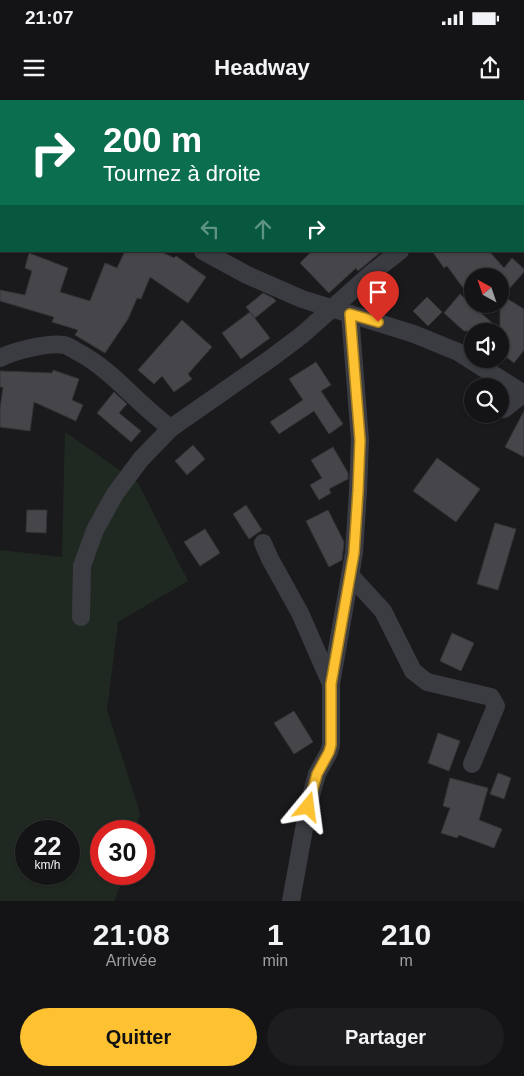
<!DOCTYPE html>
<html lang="fr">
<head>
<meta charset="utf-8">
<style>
	body { margin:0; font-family:Helvetica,sans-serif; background:#1d1d1f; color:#f1f3f6; height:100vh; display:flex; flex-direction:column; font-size:19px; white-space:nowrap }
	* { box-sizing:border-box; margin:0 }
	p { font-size:16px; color:#9d9ea1 }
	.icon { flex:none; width:28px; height:28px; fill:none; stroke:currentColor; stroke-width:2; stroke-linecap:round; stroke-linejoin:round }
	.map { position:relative; height:801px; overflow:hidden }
	.drawer { display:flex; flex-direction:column; background:#141416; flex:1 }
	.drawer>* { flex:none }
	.guide { position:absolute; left:0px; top:0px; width:525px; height:152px; box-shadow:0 1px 4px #0004,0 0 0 1px #333335; background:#0b6e4f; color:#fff; overflow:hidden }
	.needle { width:32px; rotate:320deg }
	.buttons { position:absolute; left:464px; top:168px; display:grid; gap:10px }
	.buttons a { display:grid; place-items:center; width:45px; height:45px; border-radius:50%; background:#141416; box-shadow:0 1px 4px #0004,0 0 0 1px #333335; font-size:25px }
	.speed { position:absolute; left:15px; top:720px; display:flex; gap:10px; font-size:25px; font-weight:700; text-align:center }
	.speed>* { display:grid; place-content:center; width:65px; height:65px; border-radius:50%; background:#141416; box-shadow:0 1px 4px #0004,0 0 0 1px #333335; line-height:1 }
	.speed small { font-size:12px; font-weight:400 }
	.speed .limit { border:8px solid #d22; background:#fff; color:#111 }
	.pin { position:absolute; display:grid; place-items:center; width:42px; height:42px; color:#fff; margin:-51px -21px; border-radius:50% 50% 50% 0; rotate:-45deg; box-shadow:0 0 5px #0007 }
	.pin .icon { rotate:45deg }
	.me { position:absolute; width:55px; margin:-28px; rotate:16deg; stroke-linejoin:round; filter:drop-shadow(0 0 4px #0008) }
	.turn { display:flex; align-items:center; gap:18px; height:105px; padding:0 20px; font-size:22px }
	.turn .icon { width:65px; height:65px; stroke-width:2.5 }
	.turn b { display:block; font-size:35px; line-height:42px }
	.lanes { display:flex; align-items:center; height:48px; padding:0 20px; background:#0003; justify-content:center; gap:25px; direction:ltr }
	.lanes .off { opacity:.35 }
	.eta { display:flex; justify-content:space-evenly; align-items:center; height:85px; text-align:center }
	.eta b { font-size:30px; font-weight:700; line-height:35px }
	.primary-button { display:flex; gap:10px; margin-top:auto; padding:10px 20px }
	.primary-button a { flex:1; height:58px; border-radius:30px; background:#fdc132; color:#111; font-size:20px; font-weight:700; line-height:58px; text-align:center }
	.primary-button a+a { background:#1d1d1f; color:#f1f3f6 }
	.status { display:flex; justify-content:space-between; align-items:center; height:35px; padding:0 25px; background:#141416; direction:ltr }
	.status svg { height:14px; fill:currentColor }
	header { display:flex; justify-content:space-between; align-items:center; height:65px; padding:0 20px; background:#141416; font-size:22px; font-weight:700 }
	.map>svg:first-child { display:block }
	.green { fill:#202921; fill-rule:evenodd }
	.building { fill:#45454a; stroke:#343439 }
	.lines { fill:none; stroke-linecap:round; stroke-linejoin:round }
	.street { stroke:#3b3c42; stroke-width:18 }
	.route-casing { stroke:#a47d20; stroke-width:12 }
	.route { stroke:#fdc132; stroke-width:9 }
</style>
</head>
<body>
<div class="status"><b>21:07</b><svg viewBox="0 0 49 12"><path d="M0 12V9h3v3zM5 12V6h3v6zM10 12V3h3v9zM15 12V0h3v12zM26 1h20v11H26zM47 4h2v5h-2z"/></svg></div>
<header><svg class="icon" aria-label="menu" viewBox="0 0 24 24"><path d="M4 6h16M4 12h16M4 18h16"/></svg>Headway<svg class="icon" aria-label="share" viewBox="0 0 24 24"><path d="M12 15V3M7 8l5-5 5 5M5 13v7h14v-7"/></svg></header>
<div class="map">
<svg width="524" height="801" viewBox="0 0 524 801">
	<rect width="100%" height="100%" fill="#1a1a1d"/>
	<!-- green -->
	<path class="green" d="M65,332l73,51 50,98 -70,41 -11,88 33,103 -4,18h-35v43h24l-11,27h-114v-351l62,7zM26,731h43v43h-43z"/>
	<!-- building -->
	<g class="building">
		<path d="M125,151h35l14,7 2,-2 30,21 -18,26 -38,-26 -9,22 -4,-1 -9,21 -23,34 -30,-18 3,-5 -26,-8 2,-5 -54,-16v-11l25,5 7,-24 -7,-3 4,-15 39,15 -8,24 30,9 15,-38 12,5z"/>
		<path d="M312,151h70l-24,20 -2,-3 -27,25 -29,-30z"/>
		<path d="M432,151h57l15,17 8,-10 12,11v3l-21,24 21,13v41l-10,13 -14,-11v-21h-36l-20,-18 16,-19 40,36v-54h-28v24l-25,-34 -3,2z"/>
		<path d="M263,193l10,5 3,3 -21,17 -9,-11z"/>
		<path d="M427,197l15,15 -14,14 -15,-15z"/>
		<path d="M250,212l20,26 -29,21 -19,-26z"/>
		<path d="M182,220l30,27 -24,27 4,5 -18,13 -12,-16 -8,8 -16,-14z"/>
		<path d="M316,262l15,23 -10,6 22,33 -14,10 -15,-23 -35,23 -9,-12 33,-22 -14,-21z"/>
		<path d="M53,270l26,9 -7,21 11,5 -7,16 -42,-19 -4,29 -30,-4v-18l3,-22h-3v-16l52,2z"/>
		<path d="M114,292l13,12 -8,9 22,18 -10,11 -34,-29z"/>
		<path d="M524,311v46l-19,-10z"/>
		<path d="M193,345l12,14 -18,16 -12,-14z"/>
		<path d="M333,347l15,26v6l-19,10 2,4 -12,7 -9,-15 12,-7 -11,-18z"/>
		<path d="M437,358l43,31 -24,33 -43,-31z"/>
		<path d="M246,405l16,25 -13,9 -16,-25z"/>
		<path d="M27,410h20l-1,23 -20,-1z"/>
		<path d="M328,410l16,32 -2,18 -13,7 -23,-46z"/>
		<path d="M495,423l21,6 -18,61 -21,-6z"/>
		<path d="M205,429l15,24 -20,13 -16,-24z"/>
		<path d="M452,533l22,10 -13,28 -21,-10z"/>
		<path d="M294,611l19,31 -19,12 -20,-31z"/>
		<path d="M438,633l22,8 -11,30 -21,-8z"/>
		<path d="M498,673l13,5 -7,21 -14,-5z"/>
		<path d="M450,678l38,10 -9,32 23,9 -8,19 -35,-13 -2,3 -16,-5 9,-25 -7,-2z"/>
	</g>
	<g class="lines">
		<!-- street -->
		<g class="street">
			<path d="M167,0l4,1"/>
			<path d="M0,68h1"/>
			<path d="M524,139v1"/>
			<path d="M203,151l44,24 55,24 112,35 44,18 66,42"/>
			<path d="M0,258c13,-7 50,-16 64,-13 5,1 10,5 14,7 36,19 60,53 93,76"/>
			<path d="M504,309l19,-15"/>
			<path d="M263,443l7,16 30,54 31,71"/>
			<path d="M350,475l33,36 30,60 14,11 64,15 5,9 -24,58"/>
			<path d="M81,517l1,-51 13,-36 20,-36 26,-35 30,-31 99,-69 32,-24 71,-63 27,-21"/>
			<path d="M291,801l17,-94 9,-33 12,-22 2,-7v-61l23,-131 4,-62 2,-51 -10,-126"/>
		</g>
	</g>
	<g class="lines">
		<!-- route casing -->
		<g class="route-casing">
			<path id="route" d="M308,707l9,-33 12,-22 2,-7v-61l23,-131 4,-62 2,-51 -10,-126 28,8"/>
		</g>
		<!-- route -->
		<use href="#route" class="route"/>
	</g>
</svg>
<div class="buttons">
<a><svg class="needle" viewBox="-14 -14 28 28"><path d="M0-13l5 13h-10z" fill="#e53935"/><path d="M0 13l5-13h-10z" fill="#9d9ea1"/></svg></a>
<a><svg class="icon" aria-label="sound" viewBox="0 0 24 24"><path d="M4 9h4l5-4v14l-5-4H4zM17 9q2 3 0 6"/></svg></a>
<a><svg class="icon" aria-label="search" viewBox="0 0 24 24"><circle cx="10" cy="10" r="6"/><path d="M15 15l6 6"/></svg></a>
</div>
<div class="speed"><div>22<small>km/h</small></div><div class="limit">30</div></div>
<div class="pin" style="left:378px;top:222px;background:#d93025"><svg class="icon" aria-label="arrive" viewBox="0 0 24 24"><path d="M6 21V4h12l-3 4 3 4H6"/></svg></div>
<svg class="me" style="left:308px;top:707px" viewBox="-20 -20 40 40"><path d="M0-17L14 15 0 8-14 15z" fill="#fdc132" stroke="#fff" stroke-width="4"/></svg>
<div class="guide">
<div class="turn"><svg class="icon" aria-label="right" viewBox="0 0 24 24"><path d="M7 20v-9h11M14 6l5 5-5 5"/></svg><div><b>200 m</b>Tournez à droite</div></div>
<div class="lanes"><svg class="icon off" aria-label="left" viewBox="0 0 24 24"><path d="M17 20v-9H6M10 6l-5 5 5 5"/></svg><svg class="icon off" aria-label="ahead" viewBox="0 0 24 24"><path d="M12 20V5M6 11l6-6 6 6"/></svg><svg class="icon" aria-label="right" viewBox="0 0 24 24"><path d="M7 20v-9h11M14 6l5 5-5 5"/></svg></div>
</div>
</div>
<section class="drawer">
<div class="eta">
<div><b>21:08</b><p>Arrivée</p></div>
<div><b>1</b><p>min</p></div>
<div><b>210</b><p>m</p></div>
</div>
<div class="primary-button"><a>Quitter</a><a>Partager</a></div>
</section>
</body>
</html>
